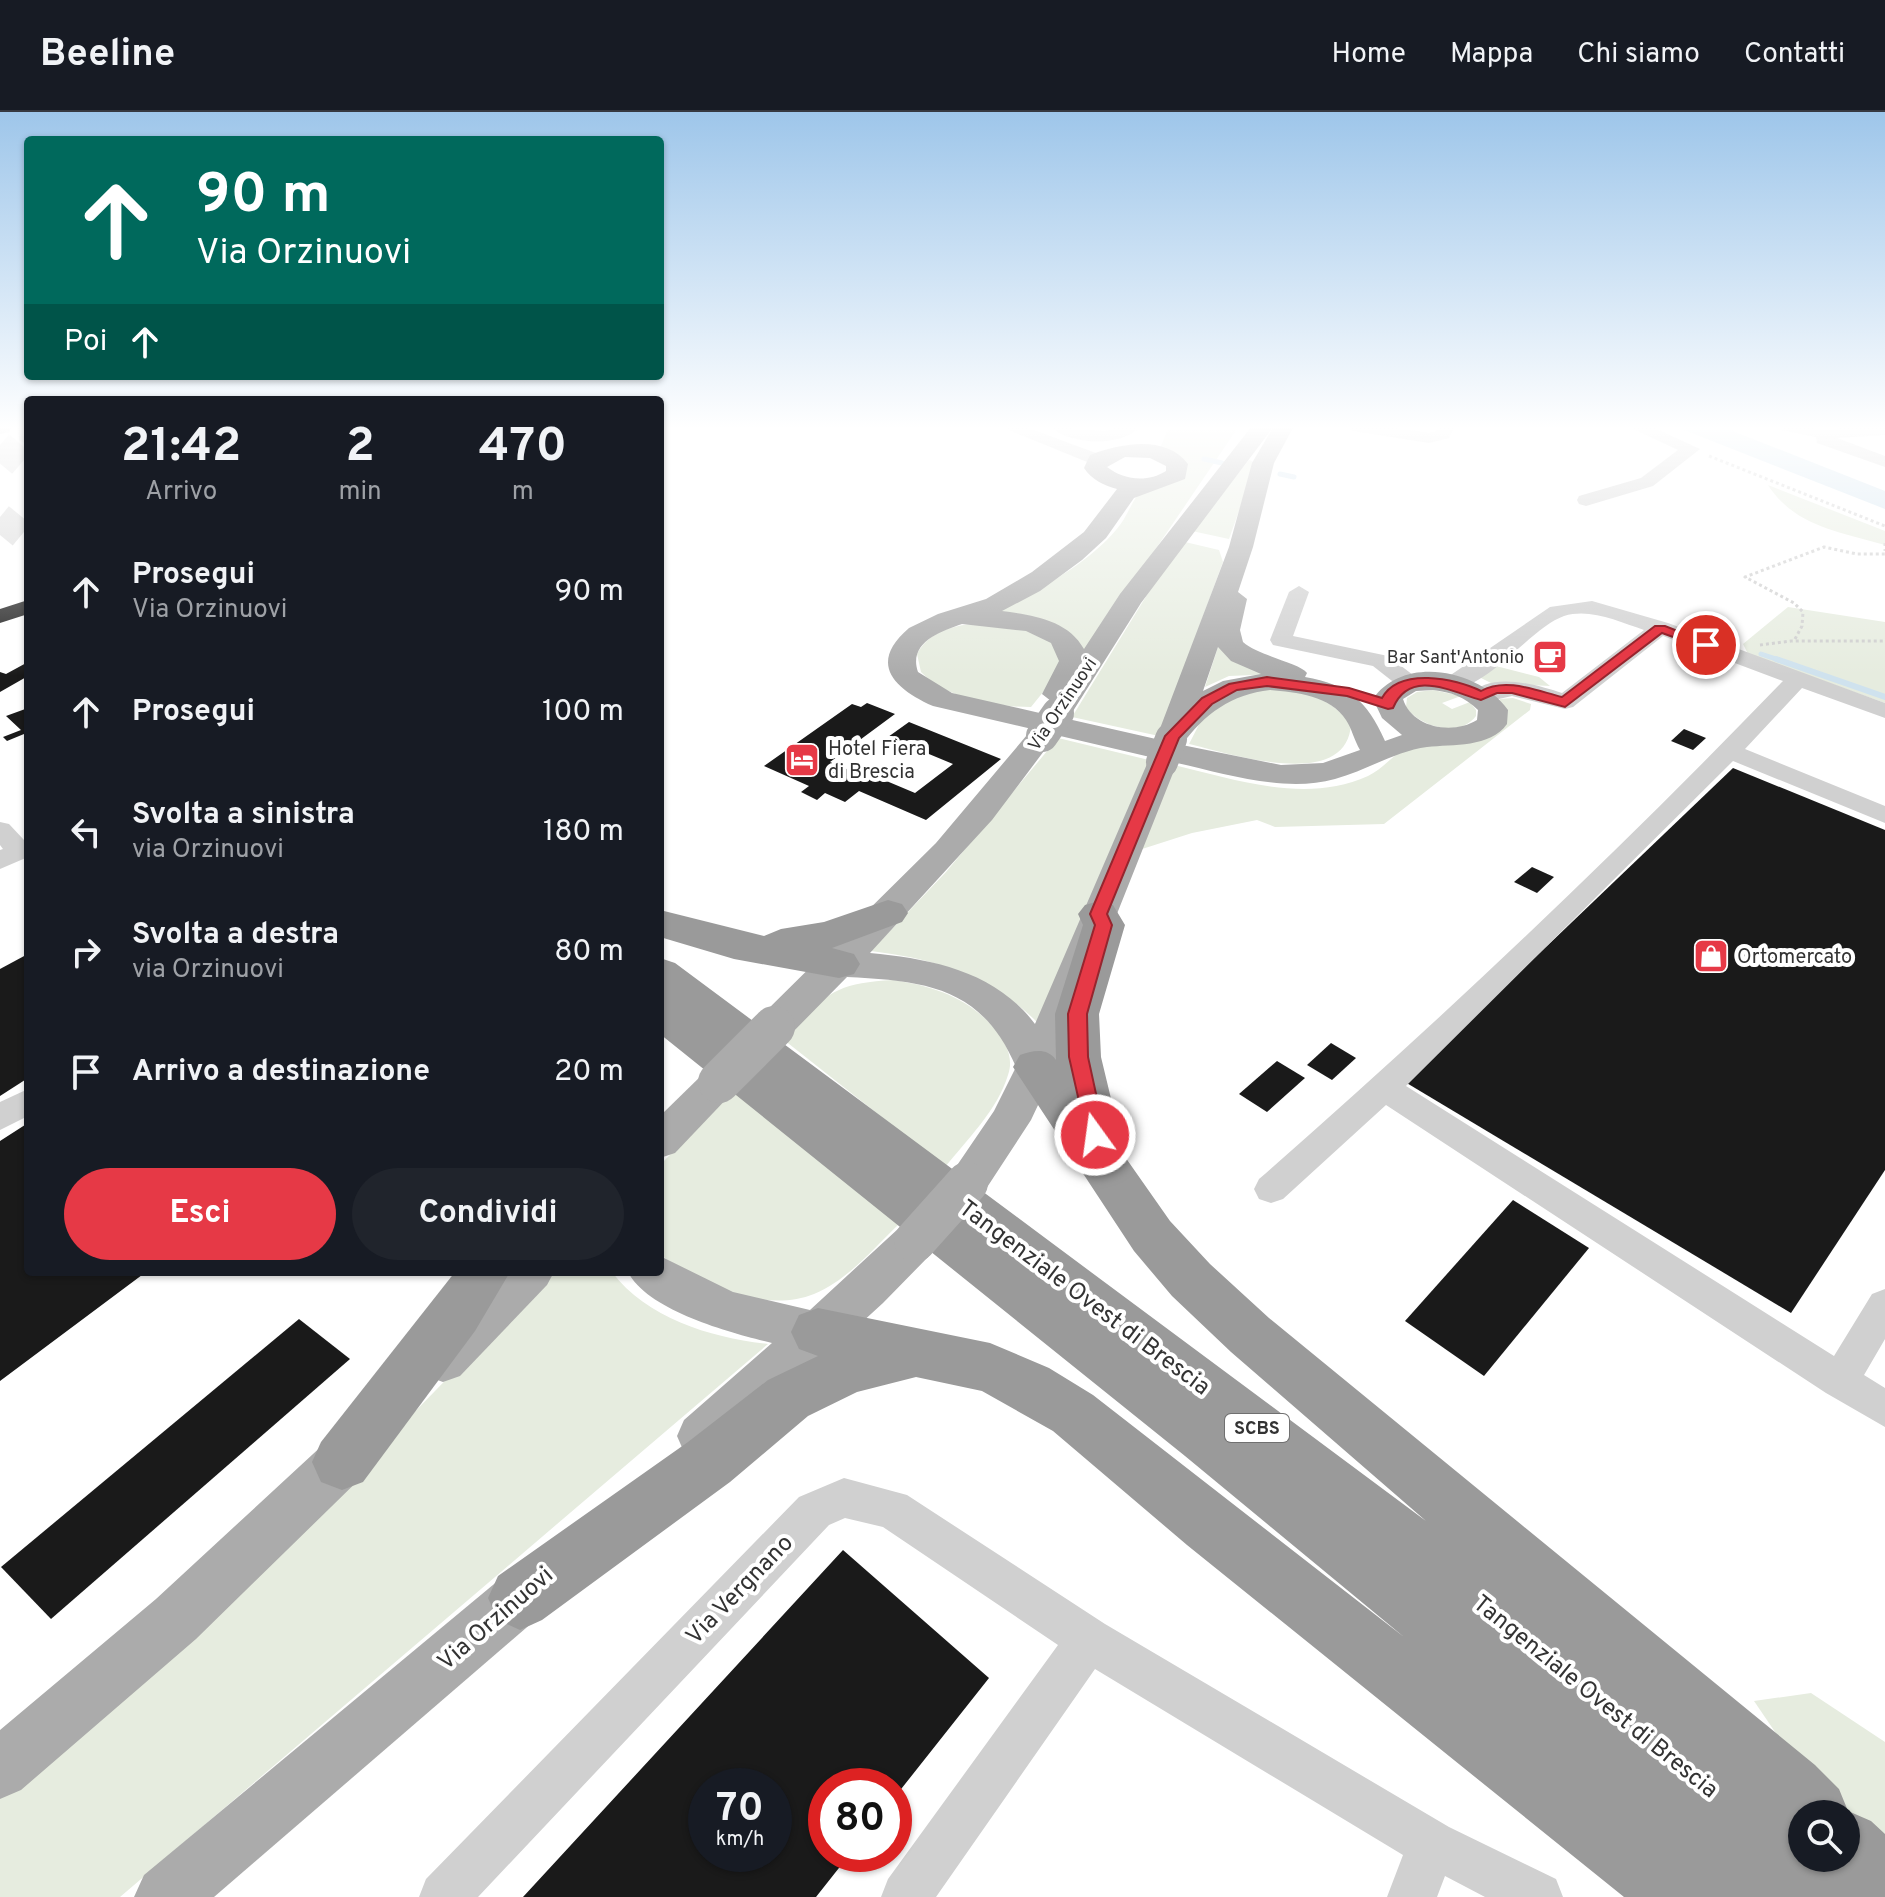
<!DOCTYPE html>
<html lang="it">
<head>
<meta charset="utf-8">
<style>
	body { margin:0; font-family:Overpass,sans-serif; background:#20242c; color:#f1f3f6; height:100vh; display:flex; flex-direction:column; font-size:30px; white-space:nowrap }
	* { box-sizing:border-box; margin:0 }
	p { font-size:26px; color:#9ea1a6 }
	.icon { flex:none; width:44px; height:44px; fill:none; stroke:currentColor; stroke-width:2; stroke-linecap:round; stroke-linejoin:round }
	.map { position:relative; flex:1; overflow:hidden }
	.sheet { position:absolute; left:24px; top:284px; width:640px; height:880px; display:flex; flex-direction:column; background:#171b24; border-radius:8px; box-shadow:0 2px 6px #0004 }
	.sheet>* { flex:none }
	.top-card { position:absolute; left:24px; top:24px; width:640px; height:244px; border-radius:8px; box-shadow:0 2px 6px #0004; background:#00695c; color:#fff; overflow:hidden }
	.controls { position:absolute; left:1788px; top:1688px; display:grid; gap:16px }
	.controls a { display:grid; place-items:center; width:72px; height:72px; border-radius:50%; background:#171b24; box-shadow:0 2px 6px #0004; font-size:40px }
	.speed { position:absolute; left:688px; top:1656px; display:flex; gap:16px; font-size:40px; font-weight:700; text-align:center }
	.speed>* { display:grid; place-content:center; width:104px; height:104px; border-radius:50%; background:#171b24; box-shadow:0 2px 6px #0004; line-height:1 }
	.speed small { font-size:20px; font-weight:400 }
	.speed .limit { border:12px solid #d22; background:#fff; color:#111 }
	.pin { position:absolute; display:grid; place-items:center; width:68px; height:68px; color:#fff; margin:-34px; border:4px solid #fff; border-radius:50%; box-shadow:0 2px 8px #0007 }
	.me { position:absolute; width:88px; margin:-44px; rotate:346deg; stroke-linejoin:round; filter:drop-shadow(0 0 6px #0008) }
	.turn { display:flex; align-items:center; gap:28px; height:168px; padding:0 40px; font-size:36px }
	.turn .icon { width:104px; height:104px; stroke-width:2.5 }
	.turn b { display:block; font-size:56px; line-height:68px }
	.then { display:flex; align-items:center; height:76px; padding:0 40px; background:#0003; gap:16px; font-size:30px }
	.eta { display:flex; justify-content:space-evenly; align-items:center; height:136px; text-align:center }
	.eta b { font-size:48px; font-weight:700; line-height:56px }
	.button { display:flex; gap:16px; margin-top:auto; padding:16px 40px }
	.button a { flex:1; height:92px; border-radius:48px; background:#e63946; color:#fff; font-size:32px; font-weight:700; line-height:92px; text-align:center }
	.button a+a { background:#20242c; color:#f1f3f6 }
	ul { padding:0; list-style:none }
	li { display:flex; align-items:center; gap:24px; height:120px; padding:0 40px }
	li div { flex:1 }
	li b { display:block; font-size:30px }
	li em { font-style:normal }
	header { display:flex; align-items:center; gap:48px; box-sizing:border-box; height:112px; padding:0 40px; background:#171b24; border-bottom:2px solid #363941 }
	header strong { font-size:38px }
	nav { display:flex; gap:44px; margin-inline-start:auto; font-size:28px }
	.map>svg:first-child { display:block }
	.green { fill:#e6ecdf }
	.water { fill:#cfe2ee }
	.lines { fill:none; stroke-linecap:round; stroke-linejoin:round }
	.stream-far1 { stroke:#cfe2ee; stroke-width:5 }
	.stream { stroke:#cfe2ee; stroke-width:6 }
	.building { fill:#1a1a1a; fill-rule:evenodd }
	.highway-tunnel { stroke:#d6d6d6; stroke-width:28; stroke-dasharray:28 14; stroke-linecap:butt }
	.path { stroke:#cdcdcd; stroke-width:3; stroke-dasharray:3 3; stroke-linecap:butt }
	.minor { fill:#d0d0d0; fill-rule:evenodd }
	.major { fill:#ababab; fill-rule:evenodd }
	.highway { fill:#9a9a9a; fill-rule:evenodd }
	.major-bridge-far1 { stroke:#ababab; stroke-width:32 }
	.major-bridge { stroke:#ababab; stroke-width:42 }
	.route { fill:#e63946; stroke:#96252e; stroke-width:2 }
	.labels { text-anchor:middle; stroke-width:8; stroke-linejoin:round; paint-order:stroke }
	.far-poi-label { font-size:18px; fill:#333; stroke:#fff; text-anchor:end }
	.far-street-label { font-size:18px; fill:#333; stroke:#fff }
	.shield { fill:#fff; stroke:#707070; stroke-width:2 }
	.shield-label { font-size:18px; font-weight:bold; fill:#333 }
	.poi-label { font-size:20px; fill:#333; stroke:#fff; text-anchor:start }
	.near-street-label { font-size:24px; fill:#333; stroke:#fff }
</style>
</head>
<body>
<header>
<strong>Beeline</strong>
<nav><a>Home</a><a>Mappa</a><a>Chi siamo</a><a>Contatti</a></nav>
</header>
<div class="map">
<svg width="1885" height="1785" viewBox="0 0 1885 1785">
	<rect width="100%" height="100%" fill="#fff"/>
	<!-- green -->
	<g class="green">
		<path d="M1169,314h70l-158,233 -4,-14 -84,-31c40,-21 94,-49 123,-84 10,-11 14,-25 23,-37l32,-11 -10,-36z"/>
		<path d="M1249,348l7,3 -27,76 -37,-8z"/>
		<path d="M1768,373l117,46v14c-44,-13 -90,-18 -117,-60z"/>
		<path d="M1185,430l34,8 4,12 -64,174 -87,-19 94,-153z"/>
		<path d="M1788,495l97,15v81l-137,-49 -5,-10z"/>
		<path d="M995,510l53,14 17,29 -34,42c-35,0 -84,-8 -110,-35l-4,-18c15,-29 50,-30 78,-32z"/>
		<path d="M1219,532l59,30 -49,2 -24,11z"/>
		<path d="M1496,554l43,11 11,9 -59,-3 -12,-6z"/>
		<path d="M1244,576c46,3 76,-2 107,36 -4,69 -123,29 -162,20l19,-37z"/>
		<path d="M1433,578l28,6 -19,7 10,6 18,-7 6,8v6c-17,23 -57,10 -70,-9l1,-9 10,-6z"/>
		<path d="M1513,586l18,6 -1,6 -146,114 -109,3 -18,-7 -65,13 -53,17 35,-85c63,15 132,39 194,11 13,-6 22,-18 34,-25 15,-8 33,-3 49,-7 12,-4 36,-30 47,-40l2,-5z"/>
		<path d="M1058,626l91,22 -112,262c-48,-47 -101,-63 -166,-71l75,-79z"/>
		<path d="M893,868c41,6 76,18 103,50 10,13 18,28 12,45 -10,34 -41,65 -63,92l-161,-127c39,-44 48,-57 109,-60z"/>
		<path d="M733,979l166,133c-25,24 -51,56 -85,70 -49,20 -116,-9 -154,-40v-89z"/>
		<path d="M551,1160h61c35,47 101,66 156,72l-648,553h-120v-99l322,-291z"/>
		<path d="M1811,1581l74,49v105l-84,-77 -47,-69z"/>
	</g>
	<!-- water -->
	<path class="water" d="M1674,314h46l165,65v18z"/>
	<g class="lines">
		<!-- stream-far1 -->
		<g class="stream-far1">
			<path d="M1204,347l18,4"/>
			<path d="M1280,362l14,3"/>
			<path d="M1761,542l21,7"/>
		</g>
		<!-- stream -->
		<path class="stream" d="M1776,547l109,38"/>
	</g>
	<!-- building -->
	<g class="building">
		<path d="M28,488v14l-28,9v-14z"/>
		<path d="M1542,536l25,10 -9,7 -25,-10z"/>
		<path d="M28,550v14l-28,16v-20l6,2z"/>
		<path d="M867,591l28,11 -65,48 24,10 4,-3 57,24 38,-29 -65,-27 21,-15 92,37 -75,61 -67,-29 -14,11 -20,-9 -8,7 -16,-8 8,-6 -45,-20 88,-62 9,3z"/>
		<path d="M28,596v29l-4,-3 -17,7 -4,-4 18,-7 -15,-14z"/>
		<path d="M1684,617l22,9 -13,12 -22,-9z"/>
		<path d="M1733,656l152,62v340l-94,143 -386,-231z"/>
		<path d="M1532,755l22,10 -17,16 -23,-11z"/>
		<path d="M26,843l2,123 -28,18v-127z"/>
		<path d="M1331,931l25,15 -24,22 -25,-15z"/>
		<path d="M1277,949l28,17 -38,34 -28,-18z"/>
		<path d="M28,1011v149h118l-146,109v-240z"/>
		<path d="M1513,1088l76,48 -105,128 -79,-55z"/>
		<path d="M299,1207l51,40 -299,260 -50,-52z"/>
		<path d="M843,1438l146,128 -95,120v-12h-68v68h24l-34,43h-293zM706,1674h68v68h-68z"/>
	</g>
	<g class="lines">
		<!-- highway-tunnel -->
		<g class="highway-tunnel">
			<path d="M0,333l28,24"/>
			<path d="M0,405l28,23"/>
		</g>
		<!-- path -->
		<g class="path">
			<path d="M1709,344l176,70"/>
			<path d="M1885,431v8"/>
			<path d="M1795,527l7,-13 1,-14 -9,-9 -49,-26 79,-30 33,7h28"/>
			<path d="M1760,533l31,-4h94"/>
		</g>
		<!-- minor -->
		<g class="minor">
			<path d="M18,314h10v19l-9,-5z"/>
			<path d="M999,314h24l81,30 3,4 -3,4h-12z"/>
			<path d="M1049,314l56,5 16,-5h20c-20,22 -71,19 -92,0z"/>
			<path d="M1345,314h41l43,7 7,-2 2,-5h17l-6,12 -20,5 -76,-12z"/>
			<path d="M1627,314h23l50,23 -47,37 -67,20 -7,-2 -2,-4 2,-4 62,-18 37,-28z"/>
			<path d="M1779,314l48,3 58,-3v9l-48,3 48,18v11l-68,-24 -1,-6 -35,-7z"/>
			<path d="M1299,474l10,6 -16,44 95,20 29,22 3,5 -3,5h-16l-28,-22 -100,-21 -3,-5 19,-48z"/>
			<path d="M1592,489l76,22 217,80v15l-83,-30 -57,61 140,57v17l-152,-62 -327,325 428,270 38,-62 13,-5v50l-21,36 21,13v39l-59,-34 -440,-288 -103,94 -12,4 -12,-4 -5,-10 5,-10c181,-158 357,-325 524,-498l-120,-45 -90,71 -8,2 -53,-13 -31,7 -8,-2 -4,-5c20,-26 68,-11 93,-3l82,-63c-25,-8 -53,-22 -80,-14 -35,12 -82,82 -122,72l-3,-5 111,-76z"/>
			<path d="M0,710l9,2 15,16 4,-1v18l-28,12v-19l3,-1 -3,-4z"/>
			<path d="M28,977v27l-28,14v-28z"/>
			<path d="M844,1366l63,17 198,129 344,203 107,52 7,18h-78l-40,-21 -8,21h-50l16,-42 -308,-186 -159,228h-55l7,-18 170,-234 -175,-118 -38,-9 -16,7 -351,372h-59l7,-18 373,-382z"/>
		</g>
		<!-- major -->
		<g class="major">
			<path d="M1252,314h22l-133,177 -73,116 88,20 73,-192 23,-84 22,-37h20l-20,37 -21,84 -15,45 9,7 -7,31 3,12c16,14 57,21 64,31l-2,4c43,8 62,23 80,64l17,-6 -20,-17 -9,-19c31,-45 107,-29 135,11l-1,14c-17,24 -54,20 -80,23 -31,4 -62,24 -92,32 -50,14 -109,-5 -158,-16l-121,304 -25,53 -49,75 -15,5 -15,-5 -7,-12 49,-72 22,-44c-34,-80 -90,-86 -169,-90l-59,60 -14,4 -14,-4 -5,-10 5,-10 176,-174 96,-114 -99,-23c-40,-18 -65,-43 -24,-78l29,-14 48,-15 46,-27 52,-40 33,-43c-14,-4 -25,-9 -33,-21l6,-13c30,-11 75,-21 98,9l-3,15 -51,19 -28,40 -24,22 -42,31 -38,20c31,4 66,9 82,38l36,-55zM1125,345l25,1 16,8v5c-19,12 -42,9 -59,-4zM962,512l64,7 25,12 8,18 -17,33 9,7 -7,13 -92,-21 -34,-21c-10,-29 21,-40 44,-48zM1218,535l13,14 30,13 -38,7 -20,10zM1270,578c26,2 61,6 76,30 6,9 8,20 14,30l-37,13 -42,2 -99,-20c22,-31 50,-51 88,-55zM1433,578c18,2 32,7 45,20l-1,10c-24,15 -65,8 -74,-21l13,-8zM1056,623l94,22 -115,267c-40,-53 -103,-65 -165,-71l122,-133z"/>
			<path d="M719,955l14,5 6,10 -6,10 -58,61 -15,5v-42l45,-44z"/>
			<path d="M915,1111l16,5 6,13 -6,13 -48,49 -163,149 -18,7 -18,-7 -7,-16 7,-16 88,-77c-41,-10 -124,-32 -144,-71h32v-16l73,36 77,18 89,-82z"/>
			<path d="M501,1160h53l-7,13 -87,91 -17,6 -17,-6 -7,-15 7,-15z"/>
			<path d="M357,1312l18,6 7,17 -7,17 -179,175 -175,151 -21,9v-69l156,-131 183,-169z"/>
			<path d="M536,1445l19,8 8,19 -8,19 -341,294h-80l10,-22 373,-310z"/>
		</g>
		<!-- highway -->
		<g class="highway">
			<path d="M0,314h13l-4,6 -9,2z"/>
			<path d="M888,788l14,4 6,9 -6,9 -70,26 22,6 6,10 -6,10 -15,4 -105,-19 -74,-22v-27l104,26 17,-7 43,-7z"/>
			<path d="M1099,789l14,4 12,20 -26,89 2,43 19,79 -4,8 54,77 40,43 59,54 546,447 24,24 9,22 23,10 14,13v63h-261l-437,-352 -134,-114 -71,-40 -66,-14 -59,15 -49,24 -78,66 -188,138 -22,10 -22,-10 -10,-22 10,-22 190,-134 80,-62 50,-24 -19,-7 -8,-17 8,-17 19,-7 172,35 59,25 44,27 311,242 -219,-181 -525,-422v-76l15,5 751,558 -195,-169 -59,-56 -38,-45 -121,-184 7,-12c12,-4 27,-8 36,5l-1,-46 28,-89 -5,-11 7,-9zM1802,1702h44v44h-44z"/>
			<path d="M455,1160h55l-35,59 -112,151 -21,8 -21,-8 -9,-20 9,-20z"/>
		</g>
		<!-- major-bridge-far1 -->
		<g class="major-bridge-far1">
			<path d="M1042,624l16,-23"/>
			<path d="M1162,650l9,-23"/>
		</g>
		<!-- major-bridge -->
		<g class="major-bridge">
			<path d="M719,970l55,-55"/>
			<path d="M915,1129l52,-58"/>
		</g>
	</g>
	<!-- sky -->
	<linearGradient id="sky" x2="0" y2="1"><stop stop-color="#9ec6ea"/><stop offset="0.56" stop-color="#fff"/><stop offset="1" stop-color="#fff" stop-opacity="0"/></linearGradient>
	<rect width="1885" height="564" fill="url(#sky)"/>
	<!-- route -->
	<path class="route" d="M1655,514h10l48,19 -7,4 -44,-16 -97,74 -53,-14h-15l-16,7c-29,-8 -71,-32 -88,8l-5,1 -41,-13 -80,-10 -30,4 -25,14 -33,34 -72,176 5,11 -25,89 1,43 17,78 -3,6h-14l-19,-84 -1,-43 27,-89 -5,-11 75,-178 37,-38 27,-14 38,-7 82,11 33,10c17,-31 73,-20 99,-7 25,-14 56,0 81,6z"/>
	<!-- icons -->
	<defs>
		<g id="cafe-square" transform="scale(1.8)"><rect x="-9" y="-9" width="18" height="18" rx="4" fill="#e63946" stroke="#fff"/><path d="M-5.5-4.5H6V0H3Q3 3.5 0 3.5H-2.5Q-5.5 3.5-5.5 0ZM3-3.2v2h1.7v-2ZM-6 4.5H4V6H-6Z" fill="#fff"/></g>
		<g id="hotel-square" transform="scale(1.8)"><rect x="-9" y="-9" width="18" height="18" rx="4" fill="#e63946" stroke="#fff"/><path d="M-6-4.5h1.5V1H6V5H4.5V3h-9V5H-6ZM-4 0a1.8 1.8 0 1 1 3.6 0ZM.5 0V-2.5h3Q6-2.5 6 0Z" fill="#fff"/></g>
		<g id="shop-square" transform="scale(1.8)"><rect x="-9" y="-9" width="18" height="18" rx="4" fill="#e63946" stroke="#fff"/><path d="M-5-2.5h2.3a2.7 3.5 0 0 1 5.4 0H5L5.5 6h-11ZM-1.5-2.5h3a1.5 2.3 0 0 0-3 0Z" fill="#fff"/></g>
	</defs>
	<g fill-rule="evenodd">
		<use href="#cafe-square" x="1550" y="545"/>
		<use href="#hotel-square" x="802" y="648"/>
		<use href="#shop-square" x="1711" y="844"/>
	</g>
	<g class="labels">
		<!-- far-poi labels -->
		<g class="far-poi-label">
			<text x="1524" y="551">Bar Sant'Antonio</text>
		</g>
		<!-- far-street labels -->
		<g class="far-street-label">
			<text transform="translate(1062 592) rotate(-56)" y="6">Via Orzinuovi</text>
		</g>
		<!-- shield labels -->
		<rect class="shield" x="1225" y="1302" width="64" height="28" rx="6"/>
		<g class="shield-label">
			<text x="1257" y="1322">SCBS</text>
		</g>
		<!-- poi labels -->
		<g class="poi-label">
			<text x="828" y="643">Hotel Fiera<tspan x="828" dy="23">di Brescia</tspan></text>
			<text x="1737" y="851">Ortomercato</text>
		</g>
		<!-- near-street labels -->
		<g class="near-street-label">
			<text transform="translate(1085 1185) rotate(37)" y="8">Tangenziale Ovest di Brescia</text>
			<text transform="translate(739 1477) rotate(-46)" y="8">Via Vergnano</text>
			<text transform="translate(495 1506) rotate(-41)" y="8">Via Orzinuovi</text>
			<text transform="translate(1596 1584) rotate(39)" y="8">Tangenziale Ovest di Brescia</text>
		</g>
	</g>
</svg>
<div class="controls">
<a><svg class="icon" aria-label="search" viewBox="0 0 24 24"><circle cx="10" cy="10" r="6"/><path d="M15 15l6 6"/></svg></a>
</div>
<div class="speed"><div>70<small>km/h</small></div><div class="limit">80</div></div>
<div class="pin" style="left:1706px;top:533px;background:#d93025"><svg class="icon" aria-label="arrive" viewBox="0 0 24 24"><path d="M6 21V4h12l-3 4 3 4H6"/></svg></div>
<svg class="me" style="left:1095px;top:1023px" viewBox="-20 -20 40 40"><circle r="17" fill="#e63946" stroke="#fff" stroke-width="3"/><path d="M0-11L8 9 0 5-8 9z" fill="#fff"/></svg>
<div class="top-card">
<div class="turn"><svg class="icon" aria-label="ahead" viewBox="0 0 24 24"><path d="M12 20V5M6 11l6-6 6 6"/></svg><div><b>90 m</b>Via Orzinuovi</div></div>
<div class="then">Poi<svg class="icon" aria-label="ahead" viewBox="0 0 24 24"><path d="M12 20V5M6 11l6-6 6 6"/></svg></div>
</div>
<section class="sheet">
<div class="eta">
<div><b>21:42</b><p>Arrivo</p></div>
<div><b>2</b><p>min</p></div>
<div><b>470</b><p>m</p></div>
</div>
<ul>
<li><svg class="icon" aria-label="ahead" viewBox="0 0 24 24"><path d="M12 20V5M6 11l6-6 6 6"/></svg><div><b>Prosegui</b><p>Via Orzinuovi</p></div><em>90 m</em></li>
<li><svg class="icon" aria-label="ahead" viewBox="0 0 24 24"><path d="M12 20V5M6 11l6-6 6 6"/></svg><div><b>Prosegui</b></div><em>100 m</em></li>
<li><svg class="icon" aria-label="left" viewBox="0 0 24 24"><path d="M17 20v-9H6M10 6l-5 5 5 5"/></svg><div><b>Svolta a sinistra</b><p>via Orzinuovi</p></div><em>180 m</em></li>
<li><svg class="icon" aria-label="right" viewBox="0 0 24 24"><path d="M7 20v-9h11M14 6l5 5-5 5"/></svg><div><b>Svolta a destra</b><p>via Orzinuovi</p></div><em>80 m</em></li>
<li><svg class="icon" aria-label="arrive" viewBox="0 0 24 24"><path d="M6 21V4h12l-3 4 3 4H6"/></svg><div><b>Arrivo a destinazione</b></div><em>20 m</em></li>
</ul>
<div class="button"><a>Esci</a><a>Condividi</a></div>
</section>
</div>
</body>
</html>
